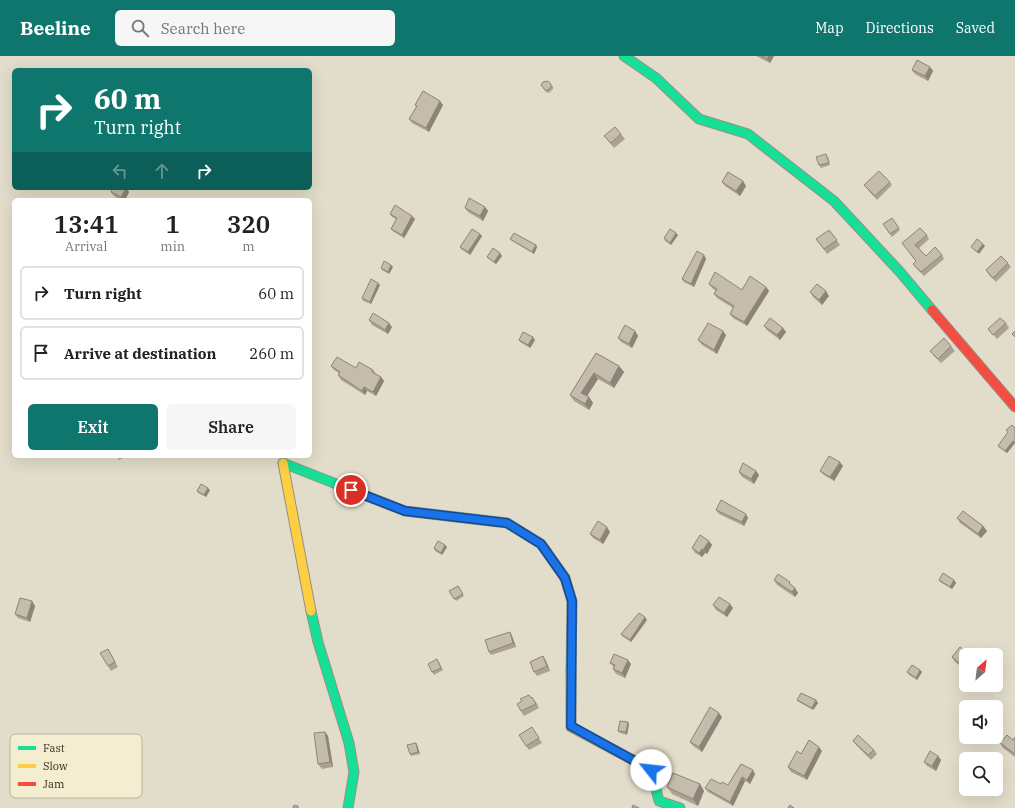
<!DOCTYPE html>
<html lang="en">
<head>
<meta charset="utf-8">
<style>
	body { margin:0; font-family:"IBM Plex Serif",serif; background:#f6f6f6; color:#222; height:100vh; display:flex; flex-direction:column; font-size:15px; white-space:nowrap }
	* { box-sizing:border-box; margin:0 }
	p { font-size:13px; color:#767676 }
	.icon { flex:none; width:22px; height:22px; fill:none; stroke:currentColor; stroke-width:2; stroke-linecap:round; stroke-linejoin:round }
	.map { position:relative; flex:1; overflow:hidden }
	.drawer { position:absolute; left:12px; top:142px; width:300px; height:260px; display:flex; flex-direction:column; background:#fff; border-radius:6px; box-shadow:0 4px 16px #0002 }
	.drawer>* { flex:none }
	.hud { position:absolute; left:12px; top:12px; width:300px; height:122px; border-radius:6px; box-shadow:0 4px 16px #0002; background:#0f766e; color:#fff; overflow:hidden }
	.needle { width:26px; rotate:28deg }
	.controls { position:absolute; left:959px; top:592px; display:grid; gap:8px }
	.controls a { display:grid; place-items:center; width:44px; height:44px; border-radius:6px; background:#fff; box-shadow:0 4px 16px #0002; font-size:20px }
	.pin { position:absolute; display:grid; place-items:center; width:34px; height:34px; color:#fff; margin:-17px; border:2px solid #fff; border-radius:50%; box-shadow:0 1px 4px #0007 }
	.me { position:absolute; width:44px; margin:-22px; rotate:299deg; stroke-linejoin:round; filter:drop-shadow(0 0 3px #0008) }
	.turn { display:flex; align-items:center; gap:14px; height:84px; padding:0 16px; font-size:18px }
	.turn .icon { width:52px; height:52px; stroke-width:2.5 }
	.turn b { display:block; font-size:28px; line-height:34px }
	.lanes { display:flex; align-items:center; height:38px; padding:0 16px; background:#0003; justify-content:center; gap:20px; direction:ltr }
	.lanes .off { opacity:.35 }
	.eta { display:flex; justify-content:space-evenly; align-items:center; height:68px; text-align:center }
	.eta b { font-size:24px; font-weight:600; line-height:28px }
	.cta { display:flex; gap:8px; margin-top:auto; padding:8px 16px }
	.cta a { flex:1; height:46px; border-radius:6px; background:#0f766e; color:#fff; font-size:16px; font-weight:600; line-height:46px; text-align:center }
	.cta a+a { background:#f6f6f6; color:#222 }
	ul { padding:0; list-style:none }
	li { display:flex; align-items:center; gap:12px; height:54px; margin:0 8px 6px; padding:0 8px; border:2px solid #e0e0e0; border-radius:6px }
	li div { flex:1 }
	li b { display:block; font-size:15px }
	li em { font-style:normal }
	header { display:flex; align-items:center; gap:24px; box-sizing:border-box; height:56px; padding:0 20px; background:#0f766e; color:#fff }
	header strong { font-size:19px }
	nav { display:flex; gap:22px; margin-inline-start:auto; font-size:14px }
	.search { width:280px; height:36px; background:#f6f6f6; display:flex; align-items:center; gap:10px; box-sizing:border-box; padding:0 14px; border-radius:6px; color:#767676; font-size:15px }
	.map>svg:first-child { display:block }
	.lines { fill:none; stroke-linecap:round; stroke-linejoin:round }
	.fast-casing { stroke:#979184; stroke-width:11 }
	.slow-casing { stroke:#979184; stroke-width:11 }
	.jam-casing { stroke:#979184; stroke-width:11 }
	.fast { stroke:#16e098; stroke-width:9 }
	.slow { stroke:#ffcf43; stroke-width:9 }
	.jam { stroke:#f24e42; stroke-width:9 }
	.wall { fill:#aaa293 }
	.shaded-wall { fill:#8b8478 }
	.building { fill:#c6bcab; stroke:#8b8478 }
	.route-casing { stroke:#114b97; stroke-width:10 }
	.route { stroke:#1a73e8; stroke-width:7 }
	.key { fill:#f5edd0; stroke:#bcb39a; stroke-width:1 }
	.key-label { font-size:11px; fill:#362b1d }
</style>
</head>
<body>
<header>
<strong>Beeline</strong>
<div class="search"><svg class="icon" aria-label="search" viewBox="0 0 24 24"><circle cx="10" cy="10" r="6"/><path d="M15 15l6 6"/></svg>Search here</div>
<nav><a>Map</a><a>Directions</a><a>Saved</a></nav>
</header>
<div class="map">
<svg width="1015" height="752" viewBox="0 0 1015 752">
	<rect width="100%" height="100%" fill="#e2ddca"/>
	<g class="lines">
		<!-- fast casing -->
		<g class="fast-casing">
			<g id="fast">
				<path d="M624,0l32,22 43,41 49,15 86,67 66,71 32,38"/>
				<path d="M283,407l122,48 102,12 34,21 24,34 7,23 -1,70"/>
				<path d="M311,555l7,31 31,101 5,29 -6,36"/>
				<path d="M633,704l18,10 8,31 21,7"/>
			</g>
		</g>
		<!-- slow casing -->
		<g class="slow-casing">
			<g id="slow">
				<path d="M283,407l28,148"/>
				<path d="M571,615v56l62,33"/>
			</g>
		</g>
		<!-- jam casing -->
		<g class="jam-casing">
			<path id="jam" d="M932,254l83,97"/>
		</g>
		<!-- fast -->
		<use href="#fast" class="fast"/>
		<!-- slow -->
		<use href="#slow" class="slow"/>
		<!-- jam -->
		<use href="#jam" class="jam"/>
	</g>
	<!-- wall -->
	<g class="wall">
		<path d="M756,0h18l-4,7z"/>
		<path d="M930,11l3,4 -5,10 -13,-7 -3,-4z"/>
		<path d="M541,29l12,1v3l-4,4 -3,-1z"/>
		<path d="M415,49h28l-14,27 -17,-9 -3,-4 7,-12z"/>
		<path d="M621,78l4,5 -11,9 -10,-12z"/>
		<path d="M828,100l2,9 -9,3 -2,-3z"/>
		<path d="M722,126l24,4 -6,10 -15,-10z"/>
		<path d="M890,126l2,3 -15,15 -10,-11 -3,-4z"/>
		<path d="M111,136h18l-4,8h-4l-7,-4z"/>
		<path d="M485,151l3,4 -5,10 -15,-9 -3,-4z"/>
		<path d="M390,158l25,5 -11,19 -10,-6 -3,-3 5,-10 -4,-2z"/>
		<path d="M892,162l8,12 -8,7 -9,-13z"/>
		<path d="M829,174l11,15 -13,9 -11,-15z"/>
		<path d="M480,178l2,2 -12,19 -9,-6 -1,-2z"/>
		<path d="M678,179l-7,10 -6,-4 -1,-3z"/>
		<path d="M927,179l2,4 -10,9 7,8 16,-1 2,4 -20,17 -8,-8 -3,-4 3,-3 -14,-18z"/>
		<path d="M510,183l26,6 1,2 -3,7 -22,-13z"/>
		<path d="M704,199l2,4 -12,28 -10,-5 -2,-3z"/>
		<path d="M502,200l-6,8 -7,-5 -2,-2z"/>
		<path d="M1008,207l3,4 -15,15 -7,-7 -3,-5z"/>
		<path d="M393,211l-4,7 -7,-4 -1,-2z"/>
		<path d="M709,228l33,6 24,-3 3,4 -22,35 -14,-8 -3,-4 3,-6 -16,-10 -3,-4 2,-3 -4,-3z"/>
		<path d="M380,229l-9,19 -8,-3 -1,-3z"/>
		<path d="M810,236l19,4 -7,9 -9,-8z"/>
		<path d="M369,264l23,7 -4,7 -16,-9z"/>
		<path d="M1006,267l3,5 -12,11 -9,-10z"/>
		<path d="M764,270l19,2 3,4 -6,8 -13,-10z"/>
		<path d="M635,275l3,5 -6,12 -11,-6 -3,-4z"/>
		<path d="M726,279l-9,19 -15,-9 -4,-5z"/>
		<path d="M519,284h16l-5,8 -10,-6z"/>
		<path d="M951,290l4,5 -14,12 -7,-7 -4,-5z"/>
		<path d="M596,297l23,13 5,6 -10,16 -16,-9 -11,17 2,1 4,6 -4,7 -15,-9 -4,-6z"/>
		<path d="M331,310l25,2 17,2 3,4 5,3 3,4 -8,15 -9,-5 -2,4 -24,-15 -3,-5 1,-2 -5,-3z"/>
		<path d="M1015,372v15l-8,10 -7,-5 -2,-2 10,-14z"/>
		<path d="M117,400h9l-7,4z"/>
		<path d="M843,410l-9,15 -10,-6 -4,-4z"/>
		<path d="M756,415l3,4 -5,9 -12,-7 -3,-5z"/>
		<path d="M210,434l-4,7 -8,-4 -1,-2z"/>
		<path d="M716,454l32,8 -4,8 -25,-12z"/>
		<path d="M957,462l26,8 4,5 -6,7 -21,-15z"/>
		<path d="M610,476l-7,12 -10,-6 -3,-4z"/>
		<path d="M709,485l3,4 -5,9 -2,-1 -3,4 -7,-4 -3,-5z"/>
		<path d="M447,491l-5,8 -7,-4 -1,-3z"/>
		<path d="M774,524l21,8 3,5 -3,4 -18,-12z"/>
		<path d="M939,524h15l2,3 -4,6 -12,-7z"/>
		<path d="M458,530l6,10 -8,5 -7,-10z"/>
		<path d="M32,545l3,5 -5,16 -12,-4 -3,-4z"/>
		<path d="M713,549l20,3 -6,9 -11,-7z"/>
		<path d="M647,564l-16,22 -9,-6 -1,-2z"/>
		<path d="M510,576l2,4 4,11 -25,8 -2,-3z"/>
		<path d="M108,593l10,18 -7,4 -3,-5z"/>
		<path d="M968,597l1,2h-3l-3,13 -8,-6 -3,-5z"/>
		<path d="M543,600l3,5 4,10 -13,5 -3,-4z"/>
		<path d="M439,606l4,8 -9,5 -2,-3z"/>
		<path d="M610,607l21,1 -6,14 -9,-4 -3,-5 1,-2z"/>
		<path d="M920,614l2,2 -5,8 -8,-5 -2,-3z"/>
		<path d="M531,642l5,4 3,6 -15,8 -3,-5z"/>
		<path d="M797,644h19l2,3 -5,7 -14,-8z"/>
		<path d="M722,661l-20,35 -9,-6 -3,-4z"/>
		<path d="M629,668l-2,11 -7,-2 -2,-2z"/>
		<path d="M325,676l3,4 5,31 -11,2 -4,-5z"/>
		<path d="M535,676l7,11 -13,7 -3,-4z"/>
		<path d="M1015,681v20l-12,-9 -3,-5 13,-3z"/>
		<path d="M853,685l21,9 3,4 -6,6 -15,-15z"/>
		<path d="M416,687l1,2 3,9 -9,2 -1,-2z"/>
		<path d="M822,695l-15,29 -16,-8 -3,-5 13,-13z"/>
		<path d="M938,700l3,4 -5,11 -9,-5 -3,-4z"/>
		<path d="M741,708l14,10 -5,10 -5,-3 -12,25 -25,-14 -3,-4 23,-3z"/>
		<path d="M700,728l4,7 -6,15 -26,-12 -5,-7z"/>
	</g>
	<!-- shaded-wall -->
	<g class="shaded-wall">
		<path d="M769,0h5l-4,7 -3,-4z"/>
		<path d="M930,11l3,4 -5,10 -3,-5z"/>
		<path d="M440,45l3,4 -14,27 -3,-4z"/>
		<path d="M743,125l3,5 -6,10 -4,-5z"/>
		<path d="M126,132h1l2,4 -4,8h-2l-2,-3z"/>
		<path d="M485,151l3,4 -5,10 -3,-5z"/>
		<path d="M412,160l3,3 -11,19 -2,-3z"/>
		<path d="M676,177l2,2 -7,10 -1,-2z"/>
		<path d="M480,178l2,2 -12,19 -2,-3z"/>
		<path d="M983,188l2,2 -6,8 -2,-2z"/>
		<path d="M536,189l1,2 -3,7 -2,-2z"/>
		<path d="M500,197l2,3 -6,8 -2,-2z"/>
		<path d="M704,199l2,4 -12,28 -3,-3z"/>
		<path d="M391,209l2,2 -4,7 -1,-2z"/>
		<path d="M378,227l2,2 -9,19 -1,-2z"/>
		<path d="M766,231l3,4 -22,35 -3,-4z"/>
		<path d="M826,235l3,5 -7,9 -3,-5z"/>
		<path d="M389,267l3,4 -4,7 -3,-4z"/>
		<path d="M783,272l3,4 -6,8 -3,-5z"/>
		<path d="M635,275l3,5 -6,12 -3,-4z"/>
		<path d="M723,275l3,4 -9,19 -3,-4z"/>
		<path d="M533,281l2,3 -5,8 -2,-3z"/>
		<path d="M619,310l5,6 -10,16 -4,-5z"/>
		<path d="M594,317l4,6 -13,20 -4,-6z"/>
		<path d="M381,321l3,4 -8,15 -3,-4z"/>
		<path d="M364,331l3,4 -2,4 -3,-4z"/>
		<path d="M589,341l4,6 -4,7 -4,-6z"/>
		<path d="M1013,385l2,2 -8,10 -2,-2z"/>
		<path d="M840,406l3,4 -9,15 -4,-4z"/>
		<path d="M756,415l3,4 -5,9 -3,-5z"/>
		<path d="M208,432l2,2 -4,7 -2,-2z"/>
		<path d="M746,458l2,4 -4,8 -2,-4z"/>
		<path d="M983,470l4,5 -6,7 -3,-4z"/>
		<path d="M607,471l3,5 -7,12 -3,-4z"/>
		<path d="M709,485l3,4 -5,9 -4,-4z"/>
		<path d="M445,489l2,2 -5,8 -1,-2z"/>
		<path d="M702,493l3,4 -3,4 -3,-4z"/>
		<path d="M954,524l2,3 -4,6 -2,-2z"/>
		<path d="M795,532l3,5 -3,4 -3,-5z"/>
		<path d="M32,545l3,5 -5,16 -3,-4z"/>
		<path d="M730,548l3,4 -6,9 -3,-4z"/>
		<path d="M645,561l2,3 -16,22 -1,-2z"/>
		<path d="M510,576l2,4 4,11 -3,-4z"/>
		<path d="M543,600l3,5 4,10 -3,-5z"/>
		<path d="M966,600v8l-3,4 -3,-4z"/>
		<path d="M628,604l3,4 -6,14 -3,-5z"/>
		<path d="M920,614l2,2 -5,8 -1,-2z"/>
		<path d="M816,644l2,3 -5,7 -1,-2z"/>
		<path d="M719,657l3,4 -20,35 -3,-5z"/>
		<path d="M628,666l1,2 -2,11 -1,-3z"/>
		<path d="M325,676l3,4 5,31 -3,-5z"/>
		<path d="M416,687l1,2 3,9 -2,-2z"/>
		<path d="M819,691l3,4 -15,29 -3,-4z"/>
		<path d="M938,700l3,4 -5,11 -4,-5z"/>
		<path d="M753,714l2,4 -5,10 -3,-4z"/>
		<path d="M742,721l3,4 -12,25 -3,-4z"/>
		<path d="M700,728l4,7 -6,15 -5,-7z"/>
	</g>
	<!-- building -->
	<g class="building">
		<path d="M761,0h8l-2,3z"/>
		<path d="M917,4l13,7 -5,9 -13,-6z"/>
		<path d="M548,25l3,3v3l-3,3h-3l-4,-5 2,-3z"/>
		<path d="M423,35l17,10 -14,27 -17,-9 8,-13 -2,-1z"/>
		<path d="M615,71l6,7 -10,9 -7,-7z"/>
		<path d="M826,98l3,9 -10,2 -3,-8z"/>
		<path d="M879,115l11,11 -15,14 -11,-11z"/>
		<path d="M728,116l15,9 -7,10 -14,-9z"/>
		<path d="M113,132h13l-5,9 -10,-5z"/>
		<path d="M469,142l16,9 -5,9 -15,-8z"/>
		<path d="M395,149l17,11 -10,19 -11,-6 6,-11 -7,-4z"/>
		<path d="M892,162l7,10 -9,6 -7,-10z"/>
		<path d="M920,172l7,7 -12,10 11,11 9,-9 7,8 -21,17 -8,-8 3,-3 -14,-18z"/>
		<path d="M472,173l8,5 -12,18 -8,-5z"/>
		<path d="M670,173l6,4 -6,10 -6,-5z"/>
		<path d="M829,174l8,10 -13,9 -8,-10z"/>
		<path d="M514,177l22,12 -4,7 -22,-13z"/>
		<path d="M977,183l6,5 -6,8 -6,-5z"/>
		<path d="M493,192l7,5 -6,9 -7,-5z"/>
		<path d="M697,195l7,4 -13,29 -9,-5z"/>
		<path d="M1001,200l7,7 -15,15 -7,-8z"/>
		<path d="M384,205l7,4 -3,7 -7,-4z"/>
		<path d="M715,216l27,18 8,-14 16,11 -22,35 -14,-8 4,-8 -20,-12 3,-5 -8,-5z"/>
		<path d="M371,223l7,4 -8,19 -8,-4z"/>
		<path d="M817,228l9,7 -7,9 -9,-8z"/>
		<path d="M373,257l16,10 -4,7 -16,-10z"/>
		<path d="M770,262l13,10 -6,7 -13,-9z"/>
		<path d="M1000,262l6,5 -13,12 -5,-6z"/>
		<path d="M708,267l15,8 -9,19 -16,-10z"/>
		<path d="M625,269l10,6 -6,13 -11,-6z"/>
		<path d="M1015,275v6l-3,-3z"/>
		<path d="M523,276l10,5 -5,8 -9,-5z"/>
		<path d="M944,282l7,8 -13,13 -8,-8z"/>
		<path d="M596,297l23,13 -9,17 -16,-10 -13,20 8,4 -4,7 -15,-9z"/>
		<path d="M337,301l19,11 3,-6 14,8 -1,2 9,5 -8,15 -9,-5 -2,4 -24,-16 2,-3 -9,-6z"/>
		<path d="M1012,369l3,3v15l-2,-2 -8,10 -7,-5 10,-14 -2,-2z"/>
		<path d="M829,400l11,6 -10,15 -10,-6z"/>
		<path d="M743,407l13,8 -5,8 -12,-7z"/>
		<path d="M201,428l7,4 -4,7 -7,-4z"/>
		<path d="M721,444l25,14 -4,8 -26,-12z"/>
		<path d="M963,455l20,15 -5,8 -21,-16z"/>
		<path d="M598,465l9,6 -7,13 -10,-6z"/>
		<path d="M700,479l9,6 -6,9 -1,-1 -3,4 -7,-5z"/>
		<path d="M438,485l7,4 -4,8 -7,-5z"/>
		<path d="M943,517l11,7 -4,7 -11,-7z"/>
		<path d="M778,518l12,8 -1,1 6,5 -3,4 -18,-12z"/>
		<path d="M458,530l5,8 -9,5 -5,-8z"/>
		<path d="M719,541l11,7 -6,9 -11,-8z"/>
		<path d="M20,542l12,3 -5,17 -12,-4z"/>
		<path d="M639,557l6,4 -15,23 -9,-6z"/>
		<path d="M510,576l3,11 -24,9 -4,-12z"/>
		<path d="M960,591l8,6 -8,11 -8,-7z"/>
		<path d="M108,593l7,13 -7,4 -8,-13z"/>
		<path d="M614,598l14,6 -6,13 -9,-4 2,-4 -5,-2z"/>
		<path d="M543,600l4,10 -13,6 -4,-10z"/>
		<path d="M437,603l4,9 -9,4 -4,-8z"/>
		<path d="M912,609l8,5 -4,8 -9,-6z"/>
		<path d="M801,637l15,7 -4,8 -15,-8z"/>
		<path d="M529,639l2,3 1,-1 4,7 -15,7 -4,-7 5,-3 -2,-2z"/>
		<path d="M710,651l9,6 -20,34 -9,-5z"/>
		<path d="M620,665l8,1 -2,10 -8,-1z"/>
		<path d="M532,671l7,11 -13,8 -7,-11z"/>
		<path d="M325,676l5,30 -12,2 -4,-31z"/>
		<path d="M858,679l16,15 -6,5 -15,-14z"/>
		<path d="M1007,679l6,5 2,-3v17l-15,-11z"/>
		<path d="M809,684l10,7 -15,29 -16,-9 9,-16 4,3z"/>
		<path d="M416,687l2,9 -8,2 -3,-9z"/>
		<path d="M930,695l8,5 -6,10 -8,-4z"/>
		<path d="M741,708l12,6 -6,10 -5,-3 -12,25 -25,-14 6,-9 10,5 1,-2 6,3z"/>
		<path d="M673,717l27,11 -7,15 -26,-12z"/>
		<path d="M294,749l4,1v2h-5z"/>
		<path d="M633,749l6,3h-7z"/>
		<path d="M790,749l4,3h-6z"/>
	</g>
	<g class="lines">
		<!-- route casing -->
		<g class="route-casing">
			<path id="route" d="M351,434l54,21 102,12 34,21 24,34 7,23 -1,125 80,44"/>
		</g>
		<!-- route -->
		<use href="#route" class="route"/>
	</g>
	<!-- legend -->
	<rect x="10" y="678" width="132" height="64" rx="6" class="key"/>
	<rect x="18" y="690" width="18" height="4" fill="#16e098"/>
	<rect x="18" y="708" width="18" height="4" fill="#ffcf43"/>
	<rect x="18" y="726" width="18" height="4" fill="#f24e42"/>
	<g class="key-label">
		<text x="43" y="696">Fast</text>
		<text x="43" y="714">Slow</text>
		<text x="43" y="732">Jam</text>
	</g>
</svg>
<div class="controls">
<a><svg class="needle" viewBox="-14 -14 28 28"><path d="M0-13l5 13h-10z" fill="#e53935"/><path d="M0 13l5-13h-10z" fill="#767676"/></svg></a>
<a><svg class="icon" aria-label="sound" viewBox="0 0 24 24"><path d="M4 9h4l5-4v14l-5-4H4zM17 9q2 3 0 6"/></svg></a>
<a><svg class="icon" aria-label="search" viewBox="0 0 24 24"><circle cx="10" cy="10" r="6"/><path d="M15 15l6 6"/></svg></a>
</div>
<div class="pin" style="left:351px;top:434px;background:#d93025"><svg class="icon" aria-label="arrive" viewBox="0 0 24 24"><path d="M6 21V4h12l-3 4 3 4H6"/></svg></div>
<svg class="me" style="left:651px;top:714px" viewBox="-20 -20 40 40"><circle r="19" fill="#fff"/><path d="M0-13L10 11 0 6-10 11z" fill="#1a73e8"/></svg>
<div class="hud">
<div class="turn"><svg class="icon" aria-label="right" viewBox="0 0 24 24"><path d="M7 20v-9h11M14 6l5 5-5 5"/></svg><div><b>60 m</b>Turn right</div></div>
<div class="lanes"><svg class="icon off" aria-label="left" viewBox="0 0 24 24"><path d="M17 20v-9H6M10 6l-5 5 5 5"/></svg><svg class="icon off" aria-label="ahead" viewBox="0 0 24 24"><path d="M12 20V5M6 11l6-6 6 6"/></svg><svg class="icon" aria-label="right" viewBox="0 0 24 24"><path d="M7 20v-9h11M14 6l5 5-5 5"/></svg></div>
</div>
<section class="drawer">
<div class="eta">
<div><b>13:41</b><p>Arrival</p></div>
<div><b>1</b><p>min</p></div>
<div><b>320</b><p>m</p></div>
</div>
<ul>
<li><svg class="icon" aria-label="right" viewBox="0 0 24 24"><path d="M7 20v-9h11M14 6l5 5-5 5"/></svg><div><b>Turn right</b></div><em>60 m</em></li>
<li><svg class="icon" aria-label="arrive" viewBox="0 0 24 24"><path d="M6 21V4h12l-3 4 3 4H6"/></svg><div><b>Arrive at destination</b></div><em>260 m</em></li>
</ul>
<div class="cta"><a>Exit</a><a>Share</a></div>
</section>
</div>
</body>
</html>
